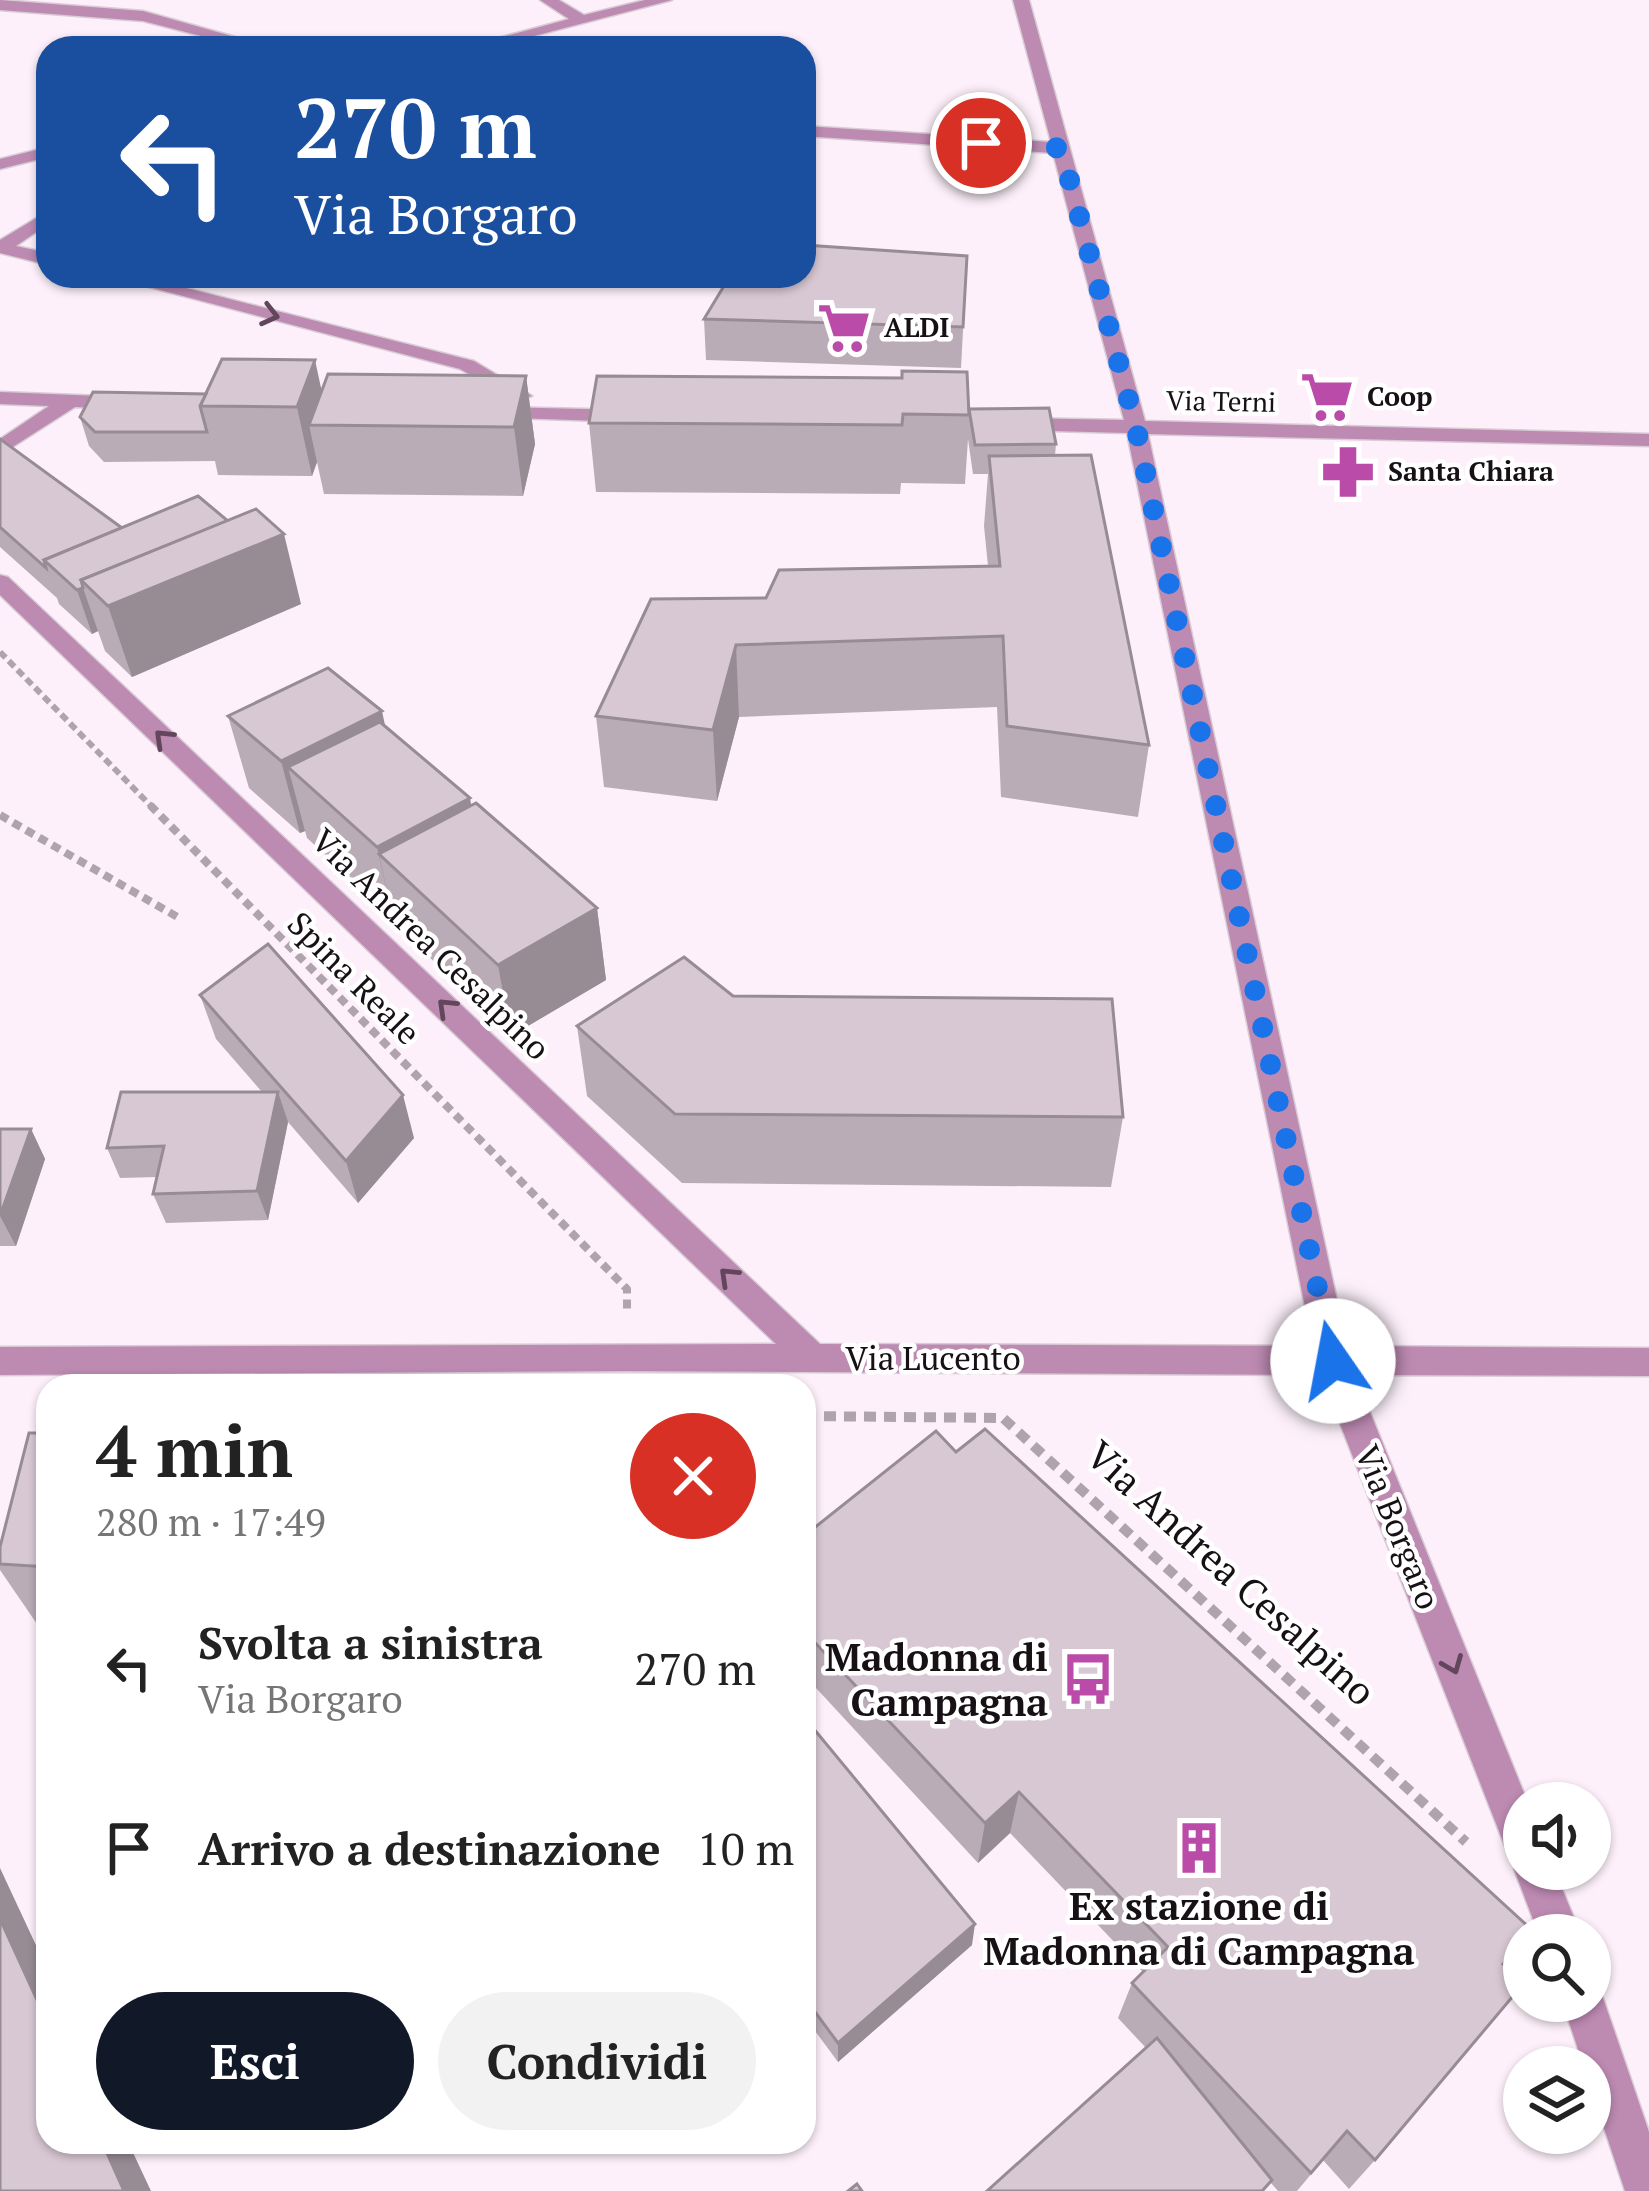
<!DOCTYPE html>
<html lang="it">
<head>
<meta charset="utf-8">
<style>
	body { margin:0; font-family:"PT Serif",serif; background:#f2f2f2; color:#222; height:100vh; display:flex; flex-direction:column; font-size:45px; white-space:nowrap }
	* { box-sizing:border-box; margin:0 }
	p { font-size:39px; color:#767676 }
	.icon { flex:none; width:66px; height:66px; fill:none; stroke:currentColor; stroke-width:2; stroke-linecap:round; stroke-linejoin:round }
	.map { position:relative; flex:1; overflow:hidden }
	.sheet { position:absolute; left:36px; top:1374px; width:780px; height:780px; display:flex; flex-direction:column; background:#fff; border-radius:36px; box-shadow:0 3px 9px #0004 }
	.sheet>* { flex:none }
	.top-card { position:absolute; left:36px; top:36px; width:780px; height:252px; border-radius:36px; box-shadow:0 3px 9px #0004; background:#1a4fa0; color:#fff; overflow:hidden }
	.controls { position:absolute; left:1503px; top:1782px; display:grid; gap:24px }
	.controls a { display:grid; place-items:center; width:108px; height:108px; border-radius:50%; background:#fff; box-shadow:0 3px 9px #0004; font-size:60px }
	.pin { position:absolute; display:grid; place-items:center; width:102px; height:102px; color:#fff; margin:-51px; border:6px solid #fff; border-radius:50%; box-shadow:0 3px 12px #0007 }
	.me { position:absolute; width:132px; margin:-66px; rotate:348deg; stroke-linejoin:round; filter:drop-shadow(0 0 9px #0008) }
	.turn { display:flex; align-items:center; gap:42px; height:252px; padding:0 60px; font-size:54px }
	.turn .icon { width:156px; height:156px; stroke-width:2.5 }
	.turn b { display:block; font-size:84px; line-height:102px }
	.round { display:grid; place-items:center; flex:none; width:126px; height:126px; border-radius:63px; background:#f2f2f2 }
	.overview { display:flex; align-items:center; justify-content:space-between; height:204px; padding:0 60px }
	h1 { font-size:72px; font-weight:700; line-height:90px }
	.action { display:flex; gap:24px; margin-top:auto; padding:24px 60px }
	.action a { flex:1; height:138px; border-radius:72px; background:#111827; color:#fff; font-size:48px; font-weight:700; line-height:138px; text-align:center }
	.action a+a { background:#f2f2f2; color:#222 }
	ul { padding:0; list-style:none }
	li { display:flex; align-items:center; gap:36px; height:180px; padding:0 60px }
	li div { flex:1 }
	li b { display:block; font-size:45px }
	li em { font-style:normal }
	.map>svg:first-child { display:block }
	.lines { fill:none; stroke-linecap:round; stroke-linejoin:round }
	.minor-casing { stroke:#d8ccd5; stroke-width:3 }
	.path-far2 { stroke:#afa4ac; stroke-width:6; stroke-dasharray:8 4.5; stroke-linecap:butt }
	.path-far1 { stroke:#afa4ac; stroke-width:8; stroke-dasharray:9 6; stroke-linecap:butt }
	.path { stroke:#afa4ac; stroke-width:10; stroke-dasharray:12 8; stroke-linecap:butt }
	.minor { fill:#bd8ab2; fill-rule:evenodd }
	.wall { fill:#baacb6 }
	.shaded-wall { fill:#978c94 }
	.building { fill:#d8c8d4; stroke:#978c94; stroke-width:3 }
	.oneway { stroke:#62475c }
	.route { stroke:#1a73e8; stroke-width:21; stroke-dasharray:0 37.8 }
	.labels { text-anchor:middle; stroke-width:9; stroke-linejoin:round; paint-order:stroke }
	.far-poi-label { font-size:27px; font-weight:bold; fill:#171115; stroke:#fff; text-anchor:start }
	.far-street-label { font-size:27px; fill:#171115; stroke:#fff }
	.street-label { font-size:33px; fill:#171115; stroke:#fff }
	.near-street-label { font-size:39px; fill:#171115; stroke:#fff }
	.near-poi-label { font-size:39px; font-weight:bold; fill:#171115; stroke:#fff; text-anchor:end }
</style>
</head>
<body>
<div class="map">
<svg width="1649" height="2191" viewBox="0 0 1649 2191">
	<rect width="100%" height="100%" fill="#fdf0fa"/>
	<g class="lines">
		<!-- minor casing -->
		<g class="minor-casing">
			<g id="minor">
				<path d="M0,0l143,11 131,37h-26l-105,-27 -143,-11z"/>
				<path d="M540,0h19l25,15 61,-15h27l-184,48h-27l108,-29z"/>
				<path d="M1013,0h16l116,421 504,13v12l-501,-12 199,912 302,2v28l-294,-1 173,428 -4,66h30l27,66h-42l-25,-66 3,-8 -7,-3 -6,-14 -183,-469 -695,-4 -626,4v-28l776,-3 -776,-749v-20l8,2 812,767 493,2 -186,-913 -114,-3 -10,-6 10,-6 111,2 -71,-267 -249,-17v-10l247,16z"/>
				<path d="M48,147v10l-48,12v-10z"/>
				<path d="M48,211v13l-32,22 32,7v12l-48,-12v-13z"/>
				<path d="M107,276h32l335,85 58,35 -17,4 -55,-31z"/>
				<path d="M0,392l125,5 10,6 -10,6 -50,-2 -75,48v-16l49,-33 -49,-2z"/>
				<path d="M491,407l138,3 10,6 -10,6 -145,-5v-8z"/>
				<path d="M1590,1983l8,3 6,15 45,131v59h-24l-35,-105v-19h-6l-22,-66h28z"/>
			</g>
		</g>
		<!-- path-far2 -->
		<path class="path-far2" d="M0,652l153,156"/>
		<!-- path-far1 -->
		<g class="path-far1">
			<path d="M150,805l477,484v23"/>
			<path d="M0,815l181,104"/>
		</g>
		<!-- path -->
		<path class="path" d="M804,1416l199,2 463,424"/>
		<!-- minor -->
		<use href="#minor" class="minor"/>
	</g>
	<!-- wall -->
	<g class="wall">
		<path d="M967,256l-6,112 -255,-8 -2,-41z"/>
		<path d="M526,376l9,68 -12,52 -199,-2 -7,-32 -5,14 -94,-1 -3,-14 -111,1 -15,-16 -9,-29 126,-23 116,-3z"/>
		<path d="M597,376l372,39 87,29 -1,12 94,289 -11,72 -137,-20 -4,-90 -258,10 -22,84 -113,-14 -8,-71 170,-118 222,-32 -4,-40 4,-52h-15l-5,-35 -3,45 -64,-1 -1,11 -304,-2 -7,-69z"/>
		<path d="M0,439l122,89 179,76 -169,73 -27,-26 -7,-20 -6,3 -33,-30 -2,-6 -57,-51z"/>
		<path d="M228,716l157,10 86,80 126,102 9,72 -95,56 -115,-111 -2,-7 -87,-80 -2,-7 -5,2 -51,-45z"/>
		<path d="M200,995l214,143 -56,65 -70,-81 -20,98 -102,3 -13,-29 4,-17 -37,1 -13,-30 155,-56 -46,-53z"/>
		<path d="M733,996l390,121 -12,70 -429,-4 -95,-87 -10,-70z"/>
		<path d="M0,1129h31l14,30 -29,87h-16z"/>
		<path d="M48,1433v192l-11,-1 -37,-54v-23z"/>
		<path d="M804,1536l699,428 -128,196 -26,29 -26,-29 -26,31h-19l-7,-8 -7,8h-277l159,-143 -28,-30 14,-35 11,-11 -133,-139 -32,30 -174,-188z"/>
		<path d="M804,1717l168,228 -134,117 -34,-46z"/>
	</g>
	<!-- shaded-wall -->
	<g class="shaded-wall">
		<path d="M315,360l14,65h-20l8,37 -5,14 -15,-69z"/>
		<path d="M526,376l9,68 -12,52 -9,-69z"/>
		<path d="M284,534l17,70 -169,73 -24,-71z"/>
		<path d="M83,588l15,43 -6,3 -15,-44z"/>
		<path d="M736,645l3,72 -22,84 -4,-71z"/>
		<path d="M382,711l15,71 -109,-15 17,64 -5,2 -19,-72z"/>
		<path d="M470,798l13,72 -104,-16 14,65 -16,-72z"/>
		<path d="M597,908l9,72 -95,56 -13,-71z"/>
		<path d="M278,1092l10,30 -20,98 -11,-29z"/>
		<path d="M403,1095l11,43 -56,65 -12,-42z"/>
		<path d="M31,1129l14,30 -29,87 -16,-30z"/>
		<path d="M1019,1792l-9,41 -32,30 7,-40z"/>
		<path d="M0,1868l48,103v53l-48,-105z"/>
		<path d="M975,1924l-3,21 -134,117v-19z"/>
		<path d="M102,2142h26l23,49h-27z"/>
	</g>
	<!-- building -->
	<g class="building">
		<path d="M804,245l163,11 -4,71 -259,-8 26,-43h74z"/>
		<path d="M222,359l93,1 -18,47 -97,-1z"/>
		<path d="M902,371l65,1 2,43 -66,-1 -1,11 -313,-2 8,-47 305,2z"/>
		<path d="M328,374l198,2 -12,51 -205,-2z"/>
		<path d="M93,392l113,2 -6,12 7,26h-112l-15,-15z"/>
		<path d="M1049,408l7,36 -81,1 -6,-36z"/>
		<path d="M0,439l122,89 -78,32 2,8 -46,-41z"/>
		<path d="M1091,455l58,290 -142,-19 -4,-90 -267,9 -23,85 -117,-14 55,-117 115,-1 13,-28 221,-4 -11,-110z"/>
		<path d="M198,496l30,25 -147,59 2,8 -6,2 -33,-30z"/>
		<path d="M256,509l28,25 -176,72 -27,-26z"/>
		<path d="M328,668l54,43 -101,50 -53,-45z"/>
		<path d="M380,722l90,76 -93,49 -89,-80z"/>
		<path d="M476,803l121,105 -99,57 -119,-111z"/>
		<path d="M268,944l135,151 -57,66 -146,-166z"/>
		<path d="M684,957l49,39 379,3 11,118 -448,-3 -98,-88z"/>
		<path d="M121,1092h157l-21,99 -104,3 11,-48 -57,2z"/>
		<path d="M0,1129h31l-31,87z"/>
		<path d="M985,1429l547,501 -4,5h-4v4l-21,25 21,19 -149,177 -28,-29 -36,42 -179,-190 36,-36 -149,-155 -34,31 -181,-192v-45l9,-7 -9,-10v-33l132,-105 20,21z"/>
		<path d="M29,1433h19v134l-48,-3v-17z"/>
		<path d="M804,1717l171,207 -137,119 -34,-46z"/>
		<path d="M0,1919l48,105v118h54l22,49h-124z"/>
		<path d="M1157,2038l115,142 -10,11h-275z"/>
		<path d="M857,2184l5,7h-14z"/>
	</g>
	<!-- one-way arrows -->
	<defs><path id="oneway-chevron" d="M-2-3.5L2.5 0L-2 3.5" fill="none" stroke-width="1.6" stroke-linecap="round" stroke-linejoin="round" transform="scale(3)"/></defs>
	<g class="oneway">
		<use href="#oneway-chevron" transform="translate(270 315) rotate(14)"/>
		<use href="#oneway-chevron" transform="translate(163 738) rotate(-136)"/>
		<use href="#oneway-chevron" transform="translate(446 1007) rotate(-136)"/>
		<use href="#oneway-chevron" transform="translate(728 1276) rotate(-136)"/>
		<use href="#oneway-chevron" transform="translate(1453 1665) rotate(68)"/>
	</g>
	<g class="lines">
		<!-- route -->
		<path class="route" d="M981,143l80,5 75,279 197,934"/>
	</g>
	<!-- icons -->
	<defs>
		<g id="supermarket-bare" transform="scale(4.14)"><path d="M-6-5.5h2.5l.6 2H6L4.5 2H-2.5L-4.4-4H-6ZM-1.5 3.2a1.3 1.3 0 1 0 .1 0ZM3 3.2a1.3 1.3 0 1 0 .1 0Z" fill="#bb4ba9" stroke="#fff" stroke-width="2.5" paint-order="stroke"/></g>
		<g id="pharmacy-bare" transform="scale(4.14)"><path d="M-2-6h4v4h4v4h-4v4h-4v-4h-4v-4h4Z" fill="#bb4ba9" stroke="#fff" stroke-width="2.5" paint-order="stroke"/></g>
		<g id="bus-bare" transform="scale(4.14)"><path d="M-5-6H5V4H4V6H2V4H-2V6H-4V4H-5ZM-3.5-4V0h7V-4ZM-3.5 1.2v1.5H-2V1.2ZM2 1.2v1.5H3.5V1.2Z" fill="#bb4ba9" stroke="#fff" stroke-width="2.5" paint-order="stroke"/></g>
		<g id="building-bare" transform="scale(4.14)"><path d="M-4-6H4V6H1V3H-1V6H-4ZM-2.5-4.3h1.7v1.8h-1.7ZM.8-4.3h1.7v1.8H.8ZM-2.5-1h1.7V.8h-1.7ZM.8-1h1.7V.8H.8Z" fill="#bb4ba9" stroke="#fff" stroke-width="2.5" paint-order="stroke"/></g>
	</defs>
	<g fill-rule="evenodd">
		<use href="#supermarket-bare" x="844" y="328"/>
		<use href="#supermarket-bare" x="1327" y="397"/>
		<use href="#pharmacy-bare" x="1348" y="472"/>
		<use href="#bus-bare" x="1088" y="1679"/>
		<use href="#building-bare" x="1199" y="1848"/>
	</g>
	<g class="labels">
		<!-- far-poi labels -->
		<g class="far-poi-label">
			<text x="884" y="337">ALDI</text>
			<text x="1367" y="406">Coop</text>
			<text x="1388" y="481">Santa Chiara</text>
		</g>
		<!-- far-street labels -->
		<g class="far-street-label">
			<text transform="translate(1221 402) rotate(1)" y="9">Via Terni</text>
		</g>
		<!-- street labels -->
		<g class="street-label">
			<text transform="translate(431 944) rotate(44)" y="12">Via Andrea Cesalpino</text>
			<text transform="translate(354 978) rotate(45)" y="12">Spina Reale</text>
			<text x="933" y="1370">Via Lucento</text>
			<text transform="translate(1398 1527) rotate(68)" y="12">Via Borgaro</text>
		</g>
		<!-- near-street labels -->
		<g class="near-street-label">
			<text transform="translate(1231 1573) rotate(42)" y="14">Via Andrea Cesalpino</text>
		</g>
		<!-- near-poi labels -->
		<g class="near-poi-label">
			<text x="1048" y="1671">Madonna di<tspan x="1048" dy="45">Campagna</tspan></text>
			<text x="1199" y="1920" text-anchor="middle">Ex stazione di<tspan x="1199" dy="45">Madonna di Campagna</tspan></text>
		</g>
	</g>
</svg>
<div class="controls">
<a><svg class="icon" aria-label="sound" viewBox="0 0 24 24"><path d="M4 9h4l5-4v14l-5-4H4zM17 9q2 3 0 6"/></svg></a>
<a><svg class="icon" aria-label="search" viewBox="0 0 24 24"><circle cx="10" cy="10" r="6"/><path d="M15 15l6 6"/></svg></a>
<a><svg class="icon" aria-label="layers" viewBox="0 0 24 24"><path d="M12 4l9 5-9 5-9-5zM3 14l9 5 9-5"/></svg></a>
</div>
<div class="pin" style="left:981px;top:143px;background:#d93025"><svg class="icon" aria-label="arrive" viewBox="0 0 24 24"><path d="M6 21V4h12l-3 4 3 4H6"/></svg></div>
<svg class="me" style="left:1333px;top:1361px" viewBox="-20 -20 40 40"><circle r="19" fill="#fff"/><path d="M0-13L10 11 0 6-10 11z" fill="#1a73e8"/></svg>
<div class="top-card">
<div class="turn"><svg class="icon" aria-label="left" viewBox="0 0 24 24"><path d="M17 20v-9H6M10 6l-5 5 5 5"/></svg><div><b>270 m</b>Via Borgaro</div></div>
</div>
<section class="sheet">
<div class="overview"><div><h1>4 min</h1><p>280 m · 17:49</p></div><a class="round" style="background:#d93025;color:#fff"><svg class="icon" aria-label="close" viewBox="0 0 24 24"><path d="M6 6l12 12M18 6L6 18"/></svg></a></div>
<ul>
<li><svg class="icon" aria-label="left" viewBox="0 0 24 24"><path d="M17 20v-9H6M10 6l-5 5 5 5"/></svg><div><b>Svolta a sinistra</b><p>Via Borgaro</p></div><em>270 m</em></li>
<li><svg class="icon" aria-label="arrive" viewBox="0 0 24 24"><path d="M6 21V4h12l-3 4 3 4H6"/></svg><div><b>Arrivo a destinazione</b></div><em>10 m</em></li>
</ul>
<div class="action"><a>Esci</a><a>Condividi</a></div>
</section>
</div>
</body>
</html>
